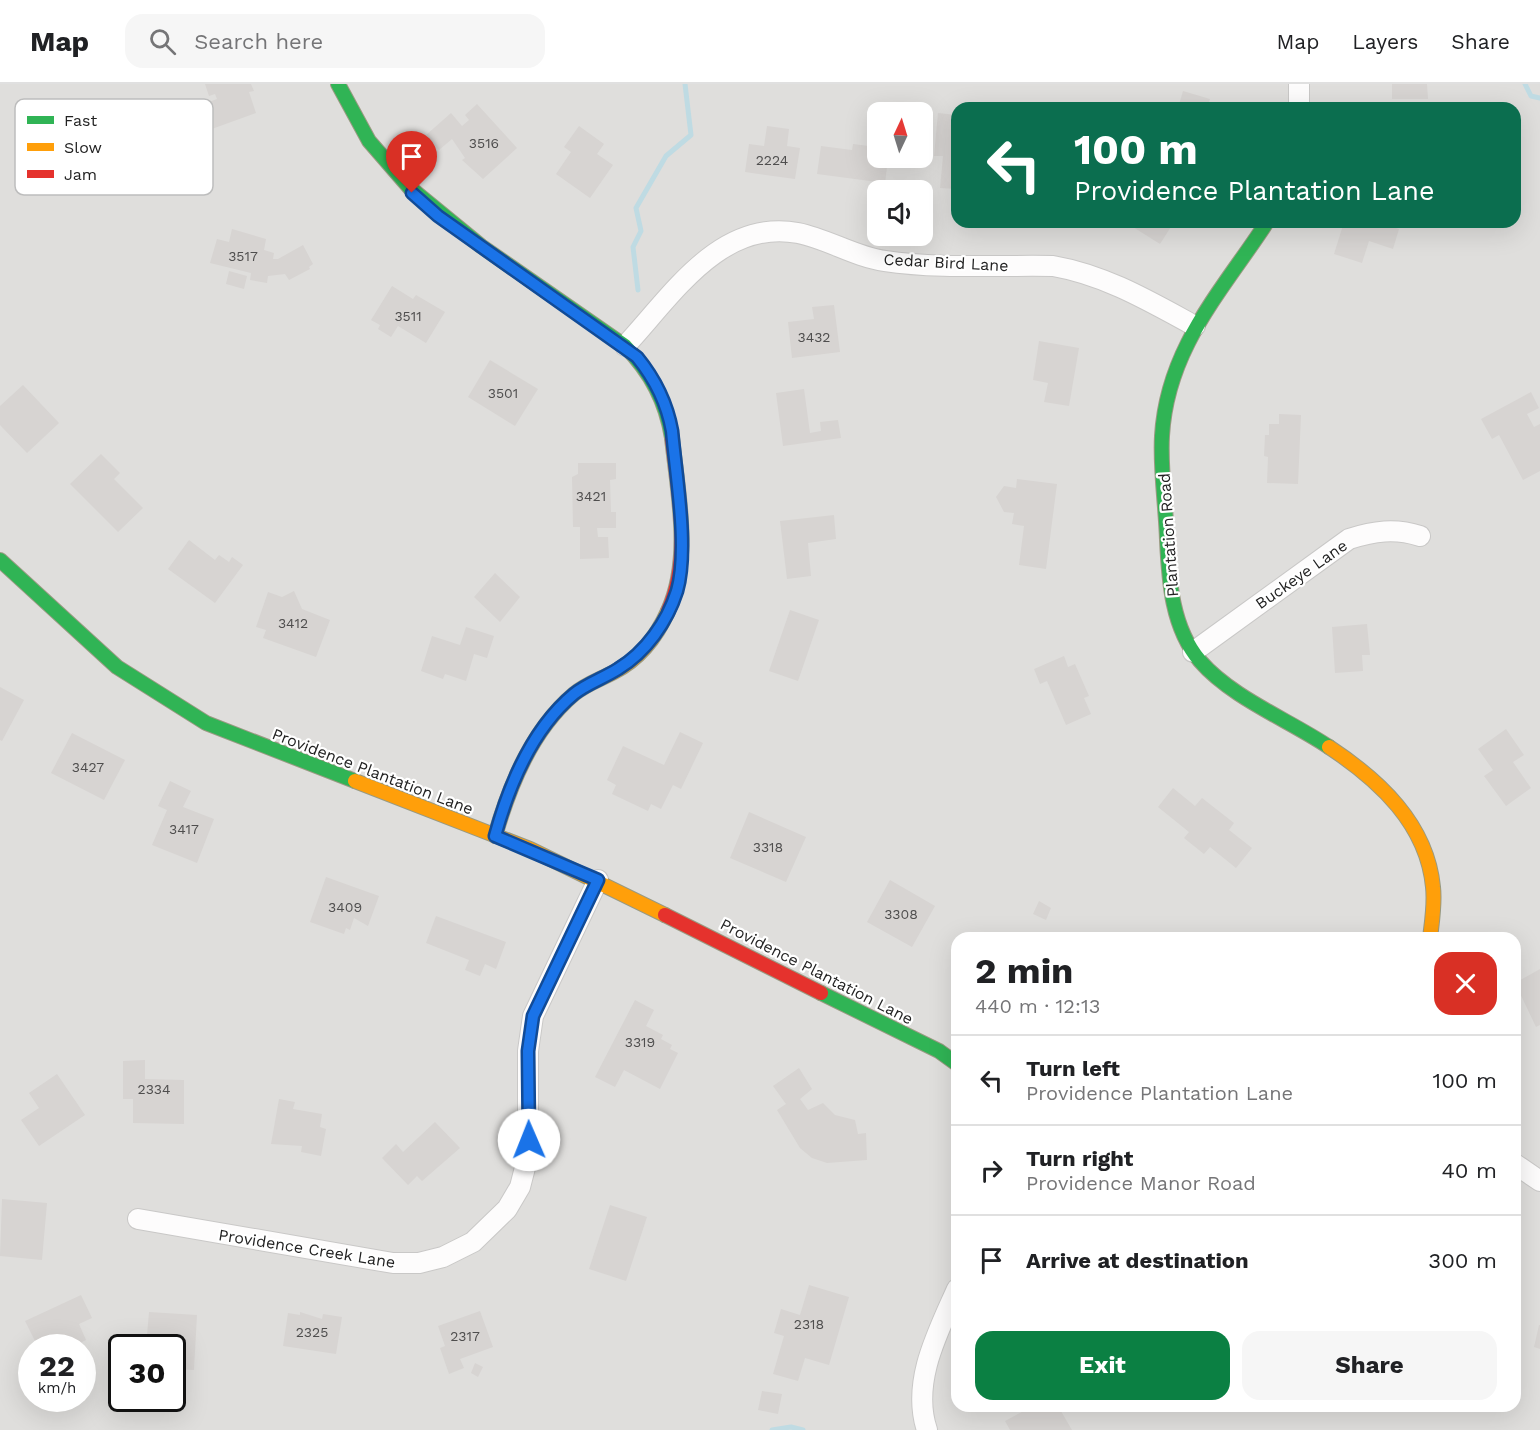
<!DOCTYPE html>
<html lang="en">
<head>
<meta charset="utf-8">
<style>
	body { margin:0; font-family:"Work Sans",sans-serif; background:#f6f6f6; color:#202124; height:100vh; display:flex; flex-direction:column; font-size:22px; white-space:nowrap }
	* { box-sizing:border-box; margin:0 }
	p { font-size:20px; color:#757577 }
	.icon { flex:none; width:33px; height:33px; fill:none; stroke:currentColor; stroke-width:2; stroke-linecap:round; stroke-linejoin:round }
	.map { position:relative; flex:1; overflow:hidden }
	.details { position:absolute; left:951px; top:848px; width:570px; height:480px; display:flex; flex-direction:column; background:#fff; border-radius:18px; box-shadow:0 6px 24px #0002 }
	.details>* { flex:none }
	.top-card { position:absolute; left:951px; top:18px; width:570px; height:126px; border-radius:18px; box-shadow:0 6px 24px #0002; background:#0b6e4f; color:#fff; overflow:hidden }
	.needle { width:39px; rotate:4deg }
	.fabs { position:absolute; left:867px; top:18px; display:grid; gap:12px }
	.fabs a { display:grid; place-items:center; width:66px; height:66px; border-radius:12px; background:#fff; box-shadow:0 6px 24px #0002; font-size:30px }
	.speed { position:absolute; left:18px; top:1250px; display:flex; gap:12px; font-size:30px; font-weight:700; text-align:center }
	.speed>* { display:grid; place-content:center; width:78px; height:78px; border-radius:50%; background:#fff; box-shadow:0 6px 24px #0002; line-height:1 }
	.speed small { font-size:15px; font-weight:400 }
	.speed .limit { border:3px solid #111; border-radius:9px; background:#fff; color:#111 }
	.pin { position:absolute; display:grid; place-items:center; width:51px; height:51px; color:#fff; margin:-62px -26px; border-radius:50% 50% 50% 0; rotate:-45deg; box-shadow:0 0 6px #0007 }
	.pin .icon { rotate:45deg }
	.me { position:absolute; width:66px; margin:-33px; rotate:359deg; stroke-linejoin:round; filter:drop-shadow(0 0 4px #0008) }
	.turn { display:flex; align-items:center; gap:21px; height:126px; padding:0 24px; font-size:27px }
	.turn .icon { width:78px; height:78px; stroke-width:2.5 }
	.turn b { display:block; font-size:42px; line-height:51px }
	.round { display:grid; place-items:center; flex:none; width:63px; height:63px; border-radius:18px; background:#f6f6f6 }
	.head { display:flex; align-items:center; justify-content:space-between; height:102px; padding:0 24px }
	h1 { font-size:36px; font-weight:700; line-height:45px }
	.action { display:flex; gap:12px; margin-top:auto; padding:12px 24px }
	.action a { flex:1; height:69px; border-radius:18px; background:#0b8043; color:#fff; font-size:24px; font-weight:700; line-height:69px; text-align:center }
	.action a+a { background:#f6f6f6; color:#202124 }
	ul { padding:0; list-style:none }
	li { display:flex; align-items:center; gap:18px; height:90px; padding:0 24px; border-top:2px solid #e0e0e0 }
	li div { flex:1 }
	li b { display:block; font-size:22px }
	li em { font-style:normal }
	header { display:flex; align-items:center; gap:36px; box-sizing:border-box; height:84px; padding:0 30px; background:#fff; border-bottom:2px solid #e0e0e0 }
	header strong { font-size:28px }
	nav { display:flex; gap:33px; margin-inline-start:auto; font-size:21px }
	.search { width:420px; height:54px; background:#f6f6f6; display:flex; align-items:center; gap:15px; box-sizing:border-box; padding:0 21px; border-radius:18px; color:#757577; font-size:22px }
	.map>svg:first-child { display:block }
	.residential { fill:#dfdedc; fill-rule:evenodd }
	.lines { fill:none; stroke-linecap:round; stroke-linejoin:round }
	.stream { stroke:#bfdbe3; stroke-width:5 }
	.building { fill:#d7d4d2 }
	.street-casing { stroke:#c9c8c7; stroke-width:22 }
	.fast-casing { stroke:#999a82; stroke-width:16 }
	.slow-casing { stroke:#999a82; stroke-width:16 }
	.jam-casing { stroke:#999a82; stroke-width:16 }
	.street { stroke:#fdfcfc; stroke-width:20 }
	.fast { stroke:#30b455; stroke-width:14 }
	.slow { stroke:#ff9f0a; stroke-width:14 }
	.jam { stroke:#e5322d; stroke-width:14 }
	.route-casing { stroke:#114b97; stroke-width:15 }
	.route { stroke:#1a73e8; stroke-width:10 }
	.labels { text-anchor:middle; stroke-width:4.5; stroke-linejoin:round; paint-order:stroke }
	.number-label { font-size:14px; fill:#4f4e4e }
	.street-label { font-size:16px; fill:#222; stroke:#fff }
	.key { fill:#fff; stroke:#bdbdbd; stroke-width:1.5 }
	.key-label { font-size:16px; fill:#222 }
</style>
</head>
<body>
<header>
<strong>Map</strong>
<div class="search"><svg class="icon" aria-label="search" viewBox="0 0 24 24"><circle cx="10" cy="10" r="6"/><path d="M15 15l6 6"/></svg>Search here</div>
<nav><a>Map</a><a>Layers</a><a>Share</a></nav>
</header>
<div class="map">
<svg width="1540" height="1346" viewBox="0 0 1540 1346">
	<rect width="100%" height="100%" fill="#f0eeeb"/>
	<!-- residential -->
	<path class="residential" d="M0,0h1540v1346h-1540zM957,24h558v114h-558zM878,28h44v46h-44zM878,106h44v46h-44zM957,854h558v468h-558zM32,1263h50v51h-50zM122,1263h50v51h-50z"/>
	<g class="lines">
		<!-- stream -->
		<g class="stream">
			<path d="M1525,0l6,12 9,2"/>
			<path d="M638,206l-5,-43 8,-16 -5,-23 30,-52 25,-21 -6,-51"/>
			<path d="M772,1346l19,-3 12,3"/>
		</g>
	</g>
	<!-- building -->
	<g class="building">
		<path d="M205,0h46l3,7 -5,1 7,21 -47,17 -8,-25 16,-6 -2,-5 -6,2z"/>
		<path d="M1392,0h35l1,15h-36z"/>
		<path d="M1183,7l27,8 -3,9h-29z"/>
		<path d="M477,20l40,44 -34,31 -21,-19 3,-2 -13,-19 -13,11 -13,-15 25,-22 11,13 7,-6 -4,-5z"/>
		<path d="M938,29l19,2v74l-17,-1 3,-32h-9z"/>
		<path d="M579,42l25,18 -7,10 16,11 -23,33 -34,-24 15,-22 -7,-5z"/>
		<path d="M767,42l22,3 -2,17 13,2 -5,31 -50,-7 4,-28 15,2z"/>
		<path d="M853,60l16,2 -1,11 20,2 -3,24 -68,-9 4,-28 31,4z"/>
		<path d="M1137,138h37l-14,22 -27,-17z"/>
		<path d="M1344,138h33l22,7 -6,20 -24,-8 -7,22 -28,-9z"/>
		<path d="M232,145l34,10 -2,11 10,3 -1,6h5l25,-14 10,19 -4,3 1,2 -21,11 -4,-6 -17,2 -1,7 -17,-3 1,-7 -41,-10 7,-24 12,3z"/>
		<path d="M229,187l18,5 -3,13 -18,-5z"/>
		<path d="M392,202l21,13 3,-4 29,17 -19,31 -28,-17 -7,11 -13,-8 2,-4 -9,-5z"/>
		<path d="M834,221l6,47 -48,6 -4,-36 26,-3 -2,-12z"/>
		<path d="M1039,257l40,7 -10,58 -25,-4 4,-19 -15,-3z"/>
		<path d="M490,276l48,29 -23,37 -47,-29z"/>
		<path d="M23,301l36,38 -32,30 -27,-28v-19z"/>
		<path d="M804,305l6,44 11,-2 -1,-9 18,-2 3,18 -58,8 -7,-53z"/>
		<path d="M1531,308l8,16 -12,6 7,13 6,-3v47l-17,9 -24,-45 -7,4 -11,-20z"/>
		<path d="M1279,330l22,1 -3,69 -31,-1 1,-26 -4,-1 1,-21h4v-11h10z"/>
		<path d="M101,370l19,19 -6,6 29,29 -25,24 -48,-48z"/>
		<path d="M578,379h38v16l-6,1 1,32h5v16h-19l1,9h10l1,21 -29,1v-32h-7l-1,-50 6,-3z"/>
		<path d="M1017,395l40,5 -11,85 -27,-4 5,-39 -12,-2 2,-11 -10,-1 -8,-15 8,-11 12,2z"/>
		<path d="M834,431l2,24 -28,4 3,33 -24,3 -7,-58z"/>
		<path d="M189,456l26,20 4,-5 10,7 3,-5 11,8 -28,38 -47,-34z"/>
		<path d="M495,489l25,24 -20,25 -26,-25z"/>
		<path d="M294,507l8,18 28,11 -14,37 -53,-19 3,-8 -10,-3 12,-35 14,5z"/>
		<path d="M790,526l29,10 -21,61 -29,-10z"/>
		<path d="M1367,540l3,31h-8l1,16 -28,2 -3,-46z"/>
		<path d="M466,543l28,9 -7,22 -13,-4 -8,27 -21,-7 -2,5 -22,-8 11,-35 28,9z"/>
		<path d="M1064,572l4,11 7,-3 14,32 -5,2 7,16 -25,11 -19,-44 -7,3 -6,-15z"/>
		<path d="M0,603l24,13 -22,41 -2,-1z"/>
		<path d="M1506,645l18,26 -11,7 18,26 -25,18 -22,-30 9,-6 -15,-21z"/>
		<path d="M680,648l23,11 -22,46 -8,-4 -12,24 -10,-5 -3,7 -36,-17 4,-9 -9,-5 16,-34 41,19z"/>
		<path d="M72,649l53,27 -21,40 -53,-27z"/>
		<path d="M170,697l21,10 -8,16 31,12 -17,44 -45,-18 15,-35 -9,-4z"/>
		<path d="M1173,704l22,18 7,-8 32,25 -5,7 23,18 -16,20 -26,-21 -6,7 -20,-16 5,-6 -31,-25z"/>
		<path d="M749,728l57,25 -20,45 -56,-24z"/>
		<path d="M326,793l53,19 -11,30 -14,-8 -4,12 -4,-2 -2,6 -34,-12z"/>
		<path d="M890,796l45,26 -23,41 -45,-25z"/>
		<path d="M1039,817l12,7 -5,12 -13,-6z"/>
		<path d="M436,832l70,26 -10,27 -11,-5 -5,12 -15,-6 4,-10 -43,-17z"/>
		<path d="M1540,885v56l-4,2 -21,-44z"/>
		<path d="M635,916l19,10 -8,16 17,9 -2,4 11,6 -2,4 8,4 -18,36 -36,-19 -9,17 -20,-10z"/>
		<path d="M145,976v19l39,1v44l-51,-1v-24h-10v-38z"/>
		<path d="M799,984l13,21 -12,10 8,11 15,-7 12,12 20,5 3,14 8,-1 1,27 -40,3 -15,-5 -12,-10 -23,-38 9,-6 -13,-18z"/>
		<path d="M57,990l28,41 -46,31 -18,-26 18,-12 -10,-15z"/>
		<path d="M279,1015l16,3 -2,7 29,5 -2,13 6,2 -5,27 -20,-4 1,-6 -31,-2z"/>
		<path d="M435,1038l25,26 -38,33 -5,-5 -9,9 -26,-27 14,-14 7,8z"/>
		<path d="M2,1115l45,4 -5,57 -42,-4z"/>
		<path d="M610,1121l37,12 -21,64 -37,-12z"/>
		<path d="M809,1201l40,12 -20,68 -24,-7 -7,23 -25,-7 11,-38 -10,-3 7,-24 19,6z"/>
		<path d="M81,1211l11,23 -13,6 7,16 -14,7h-34l-13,-26z"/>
		<path d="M480,1227l13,36 -33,12 4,9 -15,6 -9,-26 5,-2 -7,-20z"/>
		<path d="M149,1228l48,3 -3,55 -19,-1 -3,-22h-26z"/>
		<path d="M300,1228l22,7 1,-5 19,3 -6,37 -53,-8 5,-33 12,2z"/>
		<path d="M1539,1241h1v24l-6,-2z"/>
		<path d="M475,1279l8,4 -5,10 -7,-4z"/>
		<path d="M762,1307l20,3 -4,20 -20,-4z"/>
		<path d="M1033,1322h8l3,6 14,-6 14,24h-62l-5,-9z"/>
	</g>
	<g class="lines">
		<!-- street casing -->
		<g class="street-casing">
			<g id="street">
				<path d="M1299,24v-24"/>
				<path d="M625,262c46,-49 95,-128 173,-113 30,6 57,24 87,28 52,8 115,4 168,5 52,9 96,35 142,60"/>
				<path d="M1193,568l156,-113c25,-8 46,-11 71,-3"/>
				<path d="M1515,1080l25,17"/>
				<path d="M138,1135l255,44h26l24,-6 30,-15 34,-33 13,-22 8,-31v-105l5,-35 65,-136"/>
				<path d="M927,1346c-16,-48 11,-98 30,-141"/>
			</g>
		</g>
		<!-- fast casing -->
		<g class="fast-casing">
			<g id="fast">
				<path d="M338,0l31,57 40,46 72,59 144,100c26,27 41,55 47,92"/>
				<path d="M1267,138c-45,69 -100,126 -105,214 -2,34 4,70 5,104 2,42 5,88 33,121 32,37 89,59 129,86"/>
				<path d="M0,476l117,107 89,56 149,58"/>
				<path d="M821,909l118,58 18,13"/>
			</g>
		</g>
		<!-- slow casing -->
		<g class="slow-casing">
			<g id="slow">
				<path d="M1329,663c50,33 98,77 104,140 2,17 -1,34 -3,51"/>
				<path d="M355,697l175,68 135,66"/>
				<path d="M495,752c15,-52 37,-106 79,-142 12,-10 27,-15 40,-22 25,-13 43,-36 54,-61"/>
			</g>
		</g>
		<!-- jam casing -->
		<g class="jam-casing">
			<g id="jam">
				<path d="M668,527c24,-53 10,-117 4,-173"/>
				<path d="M665,831l156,78"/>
			</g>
		</g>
		<!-- street -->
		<use href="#street" class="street"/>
		<!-- fast -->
		<use href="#fast" class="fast"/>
		<!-- slow -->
		<use href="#slow" class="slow"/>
		<!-- jam -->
		<use href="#jam" class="jam"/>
	</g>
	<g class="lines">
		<!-- route casing -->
		<g class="route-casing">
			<path id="route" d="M412,109l26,23 199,141c18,22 30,46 35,74 4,45 17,118 5,160 -10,31 -31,61 -59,78 -14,9 -32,15 -44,25 -41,34 -65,91 -79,142l103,44 -65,136 -5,35 1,89"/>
		</g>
		<!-- route -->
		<use href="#route" class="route"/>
	</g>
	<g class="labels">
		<!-- number labels -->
		<g class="number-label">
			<text x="484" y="64">3516</text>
			<text x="772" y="81">2224</text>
			<text x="243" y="177">3517</text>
			<text x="408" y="237">3511</text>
			<text x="814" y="258">3432</text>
			<text x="503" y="314">3501</text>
			<text x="591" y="417">3421</text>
			<text x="293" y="544">3412</text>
			<text x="88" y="688">3427</text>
			<text x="184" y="750">3417</text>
			<text x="768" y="768">3318</text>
			<text x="345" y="828">3409</text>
			<text x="901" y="835">3308</text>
			<text x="640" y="963">3319</text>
			<text x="154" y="1010">2334</text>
			<text x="809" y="1245">2318</text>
			<text x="312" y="1253">2325</text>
			<text x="465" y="1257">2317</text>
		</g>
		<!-- street labels -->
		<g class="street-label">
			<text transform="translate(946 178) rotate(3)" y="6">Cedar Bird Lane</text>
			<text transform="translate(1168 451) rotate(-94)" y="6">Plantation Road</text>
			<text transform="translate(1301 490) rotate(-35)" y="6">Buckeye Lane</text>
			<text transform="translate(373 687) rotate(21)" y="6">Providence Plantation Lane</text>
			<text transform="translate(817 887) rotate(27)" y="6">Providence Plantation Lane</text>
			<text transform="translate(307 1164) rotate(9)" y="6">Providence Creek Lane</text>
		</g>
	</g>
	<!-- legend -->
	<rect x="15" y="15" width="198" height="96" rx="9" class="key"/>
	<rect x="27" y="32" width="27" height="8" fill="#30b455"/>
	<rect x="27" y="59" width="27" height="8" fill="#ff9f0a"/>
	<rect x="27" y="86" width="27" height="8" fill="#e5322d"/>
	<g class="key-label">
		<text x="64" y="42">Fast</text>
		<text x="64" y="69">Slow</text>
		<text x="64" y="96">Jam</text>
	</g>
</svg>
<div class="fabs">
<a><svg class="needle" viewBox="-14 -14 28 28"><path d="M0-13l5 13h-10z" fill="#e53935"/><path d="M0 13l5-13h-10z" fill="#757577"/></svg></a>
<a><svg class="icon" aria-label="sound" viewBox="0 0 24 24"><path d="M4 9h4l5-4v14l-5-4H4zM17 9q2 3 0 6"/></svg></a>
</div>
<div class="speed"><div>22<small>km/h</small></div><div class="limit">30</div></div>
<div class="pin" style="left:412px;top:109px;background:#d93025"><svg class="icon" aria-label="arrive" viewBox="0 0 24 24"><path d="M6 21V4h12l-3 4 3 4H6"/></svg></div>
<svg class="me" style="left:529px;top:1056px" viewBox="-20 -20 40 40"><circle r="19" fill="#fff"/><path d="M0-13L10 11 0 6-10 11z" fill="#1a73e8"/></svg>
<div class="top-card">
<div class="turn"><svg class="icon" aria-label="left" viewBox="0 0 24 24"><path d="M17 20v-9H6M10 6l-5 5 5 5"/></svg><div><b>100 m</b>Providence Plantation Lane</div></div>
</div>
<section class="details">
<div class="head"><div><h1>2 min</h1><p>440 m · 12:13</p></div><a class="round" style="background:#d93025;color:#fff"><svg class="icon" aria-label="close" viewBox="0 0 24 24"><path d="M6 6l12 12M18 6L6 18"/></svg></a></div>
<ul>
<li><svg class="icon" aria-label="left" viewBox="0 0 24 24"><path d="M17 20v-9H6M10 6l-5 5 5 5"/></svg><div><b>Turn left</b><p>Providence Plantation Lane</p></div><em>100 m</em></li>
<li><svg class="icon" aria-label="right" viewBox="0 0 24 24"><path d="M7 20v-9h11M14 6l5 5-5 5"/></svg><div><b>Turn right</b><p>Providence Manor Road</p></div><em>40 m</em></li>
<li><svg class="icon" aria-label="arrive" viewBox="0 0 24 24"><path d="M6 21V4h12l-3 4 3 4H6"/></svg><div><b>Arrive at destination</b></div><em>300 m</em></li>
</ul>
<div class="action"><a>Exit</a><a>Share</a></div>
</section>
</div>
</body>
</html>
